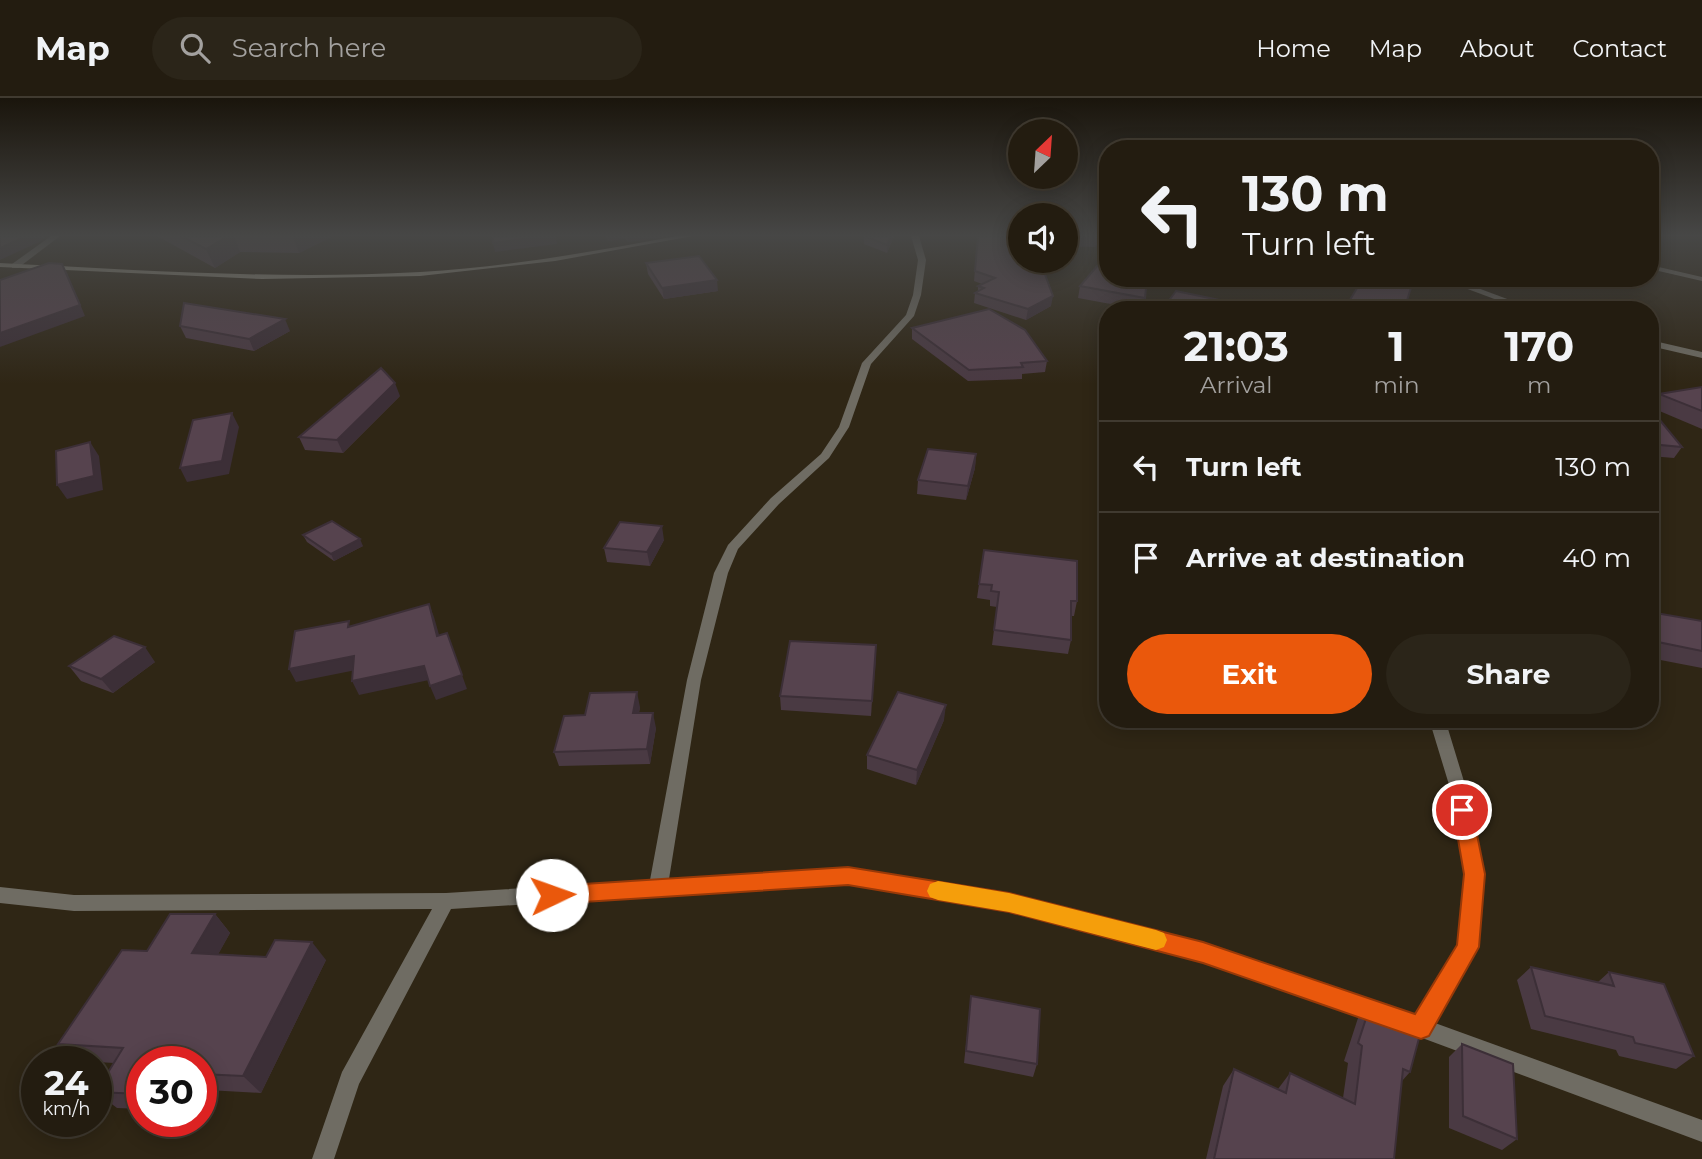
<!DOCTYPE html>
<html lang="en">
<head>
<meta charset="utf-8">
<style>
	body { margin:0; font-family:Montserrat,sans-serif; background:#2b2519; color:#f1f3f6; height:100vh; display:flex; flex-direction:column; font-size:26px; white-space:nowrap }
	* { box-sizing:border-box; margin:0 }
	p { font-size:23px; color:#a3a19f }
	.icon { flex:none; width:38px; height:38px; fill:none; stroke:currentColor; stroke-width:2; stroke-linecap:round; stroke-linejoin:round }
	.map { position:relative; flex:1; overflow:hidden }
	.drawer { position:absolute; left:1099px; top:203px; width:560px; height:427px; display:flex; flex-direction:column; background:#231c10; border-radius:28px; box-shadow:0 4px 18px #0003,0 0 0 2px #403a30 }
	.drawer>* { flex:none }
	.hud { position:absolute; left:1099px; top:42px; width:560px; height:147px; border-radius:28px; box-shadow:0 4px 18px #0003,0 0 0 2px #403a30; background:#231c10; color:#f1f3f6; overflow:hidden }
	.needle { width:46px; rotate:25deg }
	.controls { position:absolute; left:1008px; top:21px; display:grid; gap:14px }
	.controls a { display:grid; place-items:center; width:70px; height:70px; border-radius:50%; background:#231c10; box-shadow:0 4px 18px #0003,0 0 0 2px #403a30; font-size:35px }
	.speed { position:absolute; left:21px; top:948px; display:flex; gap:14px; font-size:35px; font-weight:700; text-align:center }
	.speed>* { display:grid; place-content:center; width:91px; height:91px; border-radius:50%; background:#231c10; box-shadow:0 4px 18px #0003,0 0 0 2px #403a30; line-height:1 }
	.speed small { font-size:18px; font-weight:400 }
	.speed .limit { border:10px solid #d22; background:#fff; color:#111 }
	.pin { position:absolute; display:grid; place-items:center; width:60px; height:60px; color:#fff; margin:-30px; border:4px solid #fff; border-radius:50%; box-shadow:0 2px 7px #0007 }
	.me { position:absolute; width:77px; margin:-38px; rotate:87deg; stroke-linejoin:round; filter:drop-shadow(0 0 5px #0008) }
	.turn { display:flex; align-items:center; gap:24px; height:147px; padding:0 28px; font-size:32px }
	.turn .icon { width:91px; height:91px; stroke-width:2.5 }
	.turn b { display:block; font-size:49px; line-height:60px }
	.eta { display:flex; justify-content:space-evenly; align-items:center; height:119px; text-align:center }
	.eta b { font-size:42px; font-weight:700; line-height:49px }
	.button { display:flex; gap:14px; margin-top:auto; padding:14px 28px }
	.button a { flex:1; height:80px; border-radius:42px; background:#ea580c; color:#fff; font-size:28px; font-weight:700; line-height:80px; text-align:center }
	.button a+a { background:#2b2519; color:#f1f3f6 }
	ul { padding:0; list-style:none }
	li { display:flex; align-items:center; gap:21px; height:91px; padding:0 28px; border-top:2px solid #403a30 }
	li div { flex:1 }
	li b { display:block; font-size:26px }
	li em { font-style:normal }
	header { display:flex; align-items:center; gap:42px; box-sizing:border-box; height:98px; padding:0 35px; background:#231c10; border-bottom:2px solid #403a30 }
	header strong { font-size:33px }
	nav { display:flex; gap:38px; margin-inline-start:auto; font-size:24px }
	.search { width:490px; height:63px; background:#2b2519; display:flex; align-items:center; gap:18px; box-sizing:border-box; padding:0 24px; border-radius:38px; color:#a3a19f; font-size:26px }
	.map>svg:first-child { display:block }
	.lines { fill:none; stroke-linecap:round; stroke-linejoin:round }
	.minor { fill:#6f6c63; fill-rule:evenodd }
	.secondary { fill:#989485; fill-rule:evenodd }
	.wall { fill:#4a3a43 }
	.shaded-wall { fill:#3c2f37 }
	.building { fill:#56434e; stroke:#3c2f37; stroke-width:2 }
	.route { fill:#ea580c; stroke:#983908; stroke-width:2 }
	.slow { fill:#f59e0b }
</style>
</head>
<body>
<header>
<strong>Map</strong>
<div class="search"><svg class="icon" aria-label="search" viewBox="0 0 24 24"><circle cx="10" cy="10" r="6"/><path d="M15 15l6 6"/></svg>Search here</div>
<nav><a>Home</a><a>Map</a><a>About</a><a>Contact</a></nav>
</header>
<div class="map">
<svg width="1702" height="1061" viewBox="0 0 1702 1061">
	<rect width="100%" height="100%" fill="#2f2615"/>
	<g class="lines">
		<!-- minor -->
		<g class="minor">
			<path d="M51,138h9l-42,32h-6v-4z"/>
			<path d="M911,138h8l7,24 -5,35 -7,21 -43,48 -22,63 -20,31 -50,46 -41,45 -10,24 -27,107 -32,199 179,-11 161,26 194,49 186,64 3,7 -3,7 -7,3 -179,-63 -194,-51 -161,-26 -397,25 -92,175 -25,75h-22l30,-87 90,-163 -358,2 -74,-8v-16l74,8 372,-2 204,-13 37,-200 27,-107 14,-28 43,-47 50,-44 18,-27 23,-64 44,-48 7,-20 5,-35z"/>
			<path d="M1650,167l52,12v4l-52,-12z"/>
			<path d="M1438,180h13l86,32h-13z"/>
			<path d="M1650,242l52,12v6l-52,-12z"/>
			<path d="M1429,621h16l21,69 18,86 -6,73 -43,76 267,97v22l-304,-113 -3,-7 3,-7 7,-3 11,4 43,-71 7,-71 -16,-86z"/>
		</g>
		<!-- secondary -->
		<path class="secondary" d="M677,138h16l-138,25 -135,15 -158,3 -262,-12v-4c140,7 280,17 420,9 86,-5 172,-20 257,-36z"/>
	</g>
	<!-- wall -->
	<g class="wall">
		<path d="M157,138h176l-34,17 -59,-1 -25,16z"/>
		<path d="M604,138h67l-43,6 -3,-4 -16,3z"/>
		<path d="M864,138h30l-7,17 -23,-9z"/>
		<path d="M978,138l42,25h23l-2,2 10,43 -25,14 -52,-17 1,-10 3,-2v-5l4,-2 -8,-3z"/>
		<path d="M1066,138h39l-10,11 -29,-1z"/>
		<path d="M646,165l72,28 -54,8 -16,-25z"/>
		<path d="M1277,180h38l-37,1z"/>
		<path d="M1080,188l65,12 -2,12 -65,-12z"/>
		<path d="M180,228l110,5 -36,20 -68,-13z"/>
		<path d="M912,230l135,33 -2,11 -23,2v5l-54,2 -56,-42z"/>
		<path d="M1702,289v42l-52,-22 9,-13z"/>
		<path d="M400,298l-57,57 -38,-3 -6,-13z"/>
		<path d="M1650,310l32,39 -8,11 -24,-2z"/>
		<path d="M976,356l-1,14 -9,32 -49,-6 1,-14z"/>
		<path d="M303,437l60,11 -29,15 -27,-19z"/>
		<path d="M664,442l-14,26 -43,-4 -3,-14z"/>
		<path d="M984,452l93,51 -3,15h-3v24l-3,14 -76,-9 5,-38 -7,-1v-6l-13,-2z"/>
		<path d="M1650,514l52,9v47l-52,-10z"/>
		<path d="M876,547l-5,71 -90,-6 -1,-14z"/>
		<path d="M155,564l-42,31 -32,-12 -12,-15z"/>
		<path d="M640,609l-1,6 17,15 -6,36 -91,2 -5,-14 31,-37z"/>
		<path d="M944,622l-28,65 -49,-16v-14z"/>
		<path d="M215,816l15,19 -12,21 108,6 -65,133 -54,-3 -6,11v-39h-59v47l-25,-1 -21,-16v-2l18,-27 -34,-2 -22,-17 89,-93z"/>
		<path d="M1531,869l67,15 11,-10 85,84 -18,13 -57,-13 -3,-6 -85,-21 -14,-49z"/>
		<path d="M971,899l66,67 -4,13 -69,-14z"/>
		<path d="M1372,902l38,72 -8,9 -8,78h-188l17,-73 11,-17 44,20 12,-16 53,25 5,-35 -4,-2 14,-43z"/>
		<path d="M1462,946l55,95 -15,11 -53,-22v-71z"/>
	</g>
	<!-- shaded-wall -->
	<g class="shaded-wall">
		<path d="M26,138h21l-8,6 -39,18v-12z"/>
		<path d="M228,138h6l6,16 -25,16 -9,-19z"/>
		<path d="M293,138h40l-34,17z"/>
		<path d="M546,138h10l1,8 -62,8 -2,-9z"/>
		<path d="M608,138h17v2l-16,3z"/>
		<path d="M627,138h44l-43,6z"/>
		<path d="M891,138h3l-7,17v-8z"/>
		<path d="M1097,138h8l-10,11 1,-10z"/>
		<path d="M62,166l5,9 18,43 -85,31v-14z"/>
		<path d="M717,182l1,11 -54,8 -2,-11z"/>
		<path d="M1053,198l-2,10 -25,14 2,-11z"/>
		<path d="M285,221l5,12 -36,20 -5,-12z"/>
		<path d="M395,285l5,13 -57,57 -6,-13z"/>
		<path d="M232,315l7,14 -10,47 -42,8 -7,-14z"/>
		<path d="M90,344l9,14 4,34 -36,9 -10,-14z"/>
		<path d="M976,356l-1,14 -9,32 2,-14z"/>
		<path d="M662,428l2,14 -14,26 -3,-14z"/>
		<path d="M360,441l3,7 -29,15 -3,-7z"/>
		<path d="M429,506l5,13 9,32 -6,-13z"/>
		<path d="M447,535l20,56 -31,11 -6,-14z"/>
		<path d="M876,547v15l-5,56 1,-15z"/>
		<path d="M145,549l10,15 -42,31 -12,-14z"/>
		<path d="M354,558l7,13 -65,13 -7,-13z"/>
		<path d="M424,568l5,14 -70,15 -7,-14z"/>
		<path d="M637,594l3,15 -4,21 -3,-15z"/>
		<path d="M946,607l-2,15 -28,65 1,-15z"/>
		<path d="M653,615l3,15 -6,36 -3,-15z"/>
		<path d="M215,816l15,19 -21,38 -17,-18z"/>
		<path d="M312,844l14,18 -65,133 -18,-17z"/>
		<path d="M201,986l6,6 -6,11z"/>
	</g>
	<!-- building -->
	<g class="building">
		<path d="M0,138h26l-26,12z"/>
		<path d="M181,138h47l-22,13z"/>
		<path d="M493,138h53l-53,7z"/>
		<path d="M864,138h27l-4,9z"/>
		<path d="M978,138h42v25h20l13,35 -25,13 -53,-16 9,-5 -6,-2 17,-8 -20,-7z"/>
		<path d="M1066,138h31l-1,1z"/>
		<path d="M699,158l18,24 -55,8 -16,-25z"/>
		<path d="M1104,160h4v20h39l-2,20 -65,-12z"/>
		<path d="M49,165l13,1 18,41 -80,28v-53z"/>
		<path d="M1363,180h51l-10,32h-60z"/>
		<path d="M1176,193l48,10 -6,9h-56z"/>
		<path d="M184,205l101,16 -36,20 -69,-13z"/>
		<path d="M989,211l36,21 22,31 -26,2 2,4 -54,3 -57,-42z"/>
		<path d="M381,270l14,15 -58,57 -38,-3z"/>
		<path d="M1702,289v24l-43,-17z"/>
		<path d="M1650,310l32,39 -32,-3z"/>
		<path d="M232,315l-10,48 -42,7 13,-48z"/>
		<path d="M90,344l4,34 -37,9 -1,-34z"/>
		<path d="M928,351l48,5 -8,32 -50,-6z"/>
		<path d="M332,423l28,18 -29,15 -28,-19z"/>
		<path d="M620,424l42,4 -15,26 -43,-4z"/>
		<path d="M984,452l93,11v40h-6v39l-77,-10 5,-38 -8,-1 1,-6 -13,-1z"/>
		<path d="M429,506l8,32 10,-3 15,42 -32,11 -6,-20 -72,15 2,-25 -65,13 6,-38 54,-10 -1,6z"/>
		<path d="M1650,514l52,9v30l-44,-9 -8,-17z"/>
		<path d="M114,538l31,11 -44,32 -32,-13z"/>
		<path d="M790,543l86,4 -4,56 -92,-5z"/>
		<path d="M637,594l-4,21h20l-6,36 -93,3 10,-36 21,-1 5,-22z"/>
		<path d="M898,594l48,13 -29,65 -50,-15z"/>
		<path d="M170,816h45l-23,39 74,4 9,-17 37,2 -69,134 -42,-2v-12h-59v32l-46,-2 27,-44 -65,-4 64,-94 25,1z"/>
		<path d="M1531,869l83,19 -5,-14 55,12 30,72 -59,-13 -2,-6 -88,-21z"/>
		<path d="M971,898l69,13 -3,55 -71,-13z"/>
		<path d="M1372,902l50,27 -12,45 -7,-3 -9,90h-180l20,-90 52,24 4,-20 65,31 7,-58 -4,-3z"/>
		<path d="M1462,946l51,20 4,75 -54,-23z"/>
	</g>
	<!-- sky -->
	<linearGradient id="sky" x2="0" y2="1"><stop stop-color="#1a150c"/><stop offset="0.48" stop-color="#474746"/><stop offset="1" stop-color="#474746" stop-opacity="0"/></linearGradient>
	<rect width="1702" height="286" fill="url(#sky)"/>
	<!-- route -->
	<path class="route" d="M1462,704l7,2 3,6 13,64 -6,73 -50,89 -8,3 -218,-76 -194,-51 -161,-27 -296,19 -7,-3 -3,-6 3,-7 7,-2 296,-19 161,26 194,49 212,72 42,-69 7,-71 -11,-64 2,-6z"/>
	<!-- slow -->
	<path class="slow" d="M938,783l71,12 147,37 8,3 3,7 -3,7 -8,3 -147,-38 -71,-12 -8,-3 -3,-6 3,-7z"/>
</svg>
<div class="controls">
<a><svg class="needle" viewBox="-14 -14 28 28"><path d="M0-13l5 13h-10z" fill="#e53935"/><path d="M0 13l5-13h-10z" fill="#a3a19f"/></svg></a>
<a><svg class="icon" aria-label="sound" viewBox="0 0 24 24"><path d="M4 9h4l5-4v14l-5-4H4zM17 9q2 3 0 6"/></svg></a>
</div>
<div class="speed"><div>24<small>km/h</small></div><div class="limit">30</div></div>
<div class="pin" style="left:1462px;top:712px;background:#d93025"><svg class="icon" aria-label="arrive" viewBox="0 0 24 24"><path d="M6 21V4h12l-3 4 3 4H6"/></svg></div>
<svg class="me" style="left:552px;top:797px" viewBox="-20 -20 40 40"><circle r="19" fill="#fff"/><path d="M0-13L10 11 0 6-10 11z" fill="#ea580c"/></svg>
<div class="hud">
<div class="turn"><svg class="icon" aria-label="left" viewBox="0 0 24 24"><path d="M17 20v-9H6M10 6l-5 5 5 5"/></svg><div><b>130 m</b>Turn left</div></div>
</div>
<section class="drawer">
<div class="eta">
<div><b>21:03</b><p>Arrival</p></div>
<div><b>1</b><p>min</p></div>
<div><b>170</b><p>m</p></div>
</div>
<ul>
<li><svg class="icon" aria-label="left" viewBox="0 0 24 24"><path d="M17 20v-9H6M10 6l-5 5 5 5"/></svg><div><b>Turn left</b></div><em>130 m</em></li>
<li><svg class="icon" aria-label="arrive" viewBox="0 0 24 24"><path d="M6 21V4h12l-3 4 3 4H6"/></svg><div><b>Arrive at destination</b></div><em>40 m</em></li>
</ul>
<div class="button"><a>Exit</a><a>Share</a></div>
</section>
</div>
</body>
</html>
